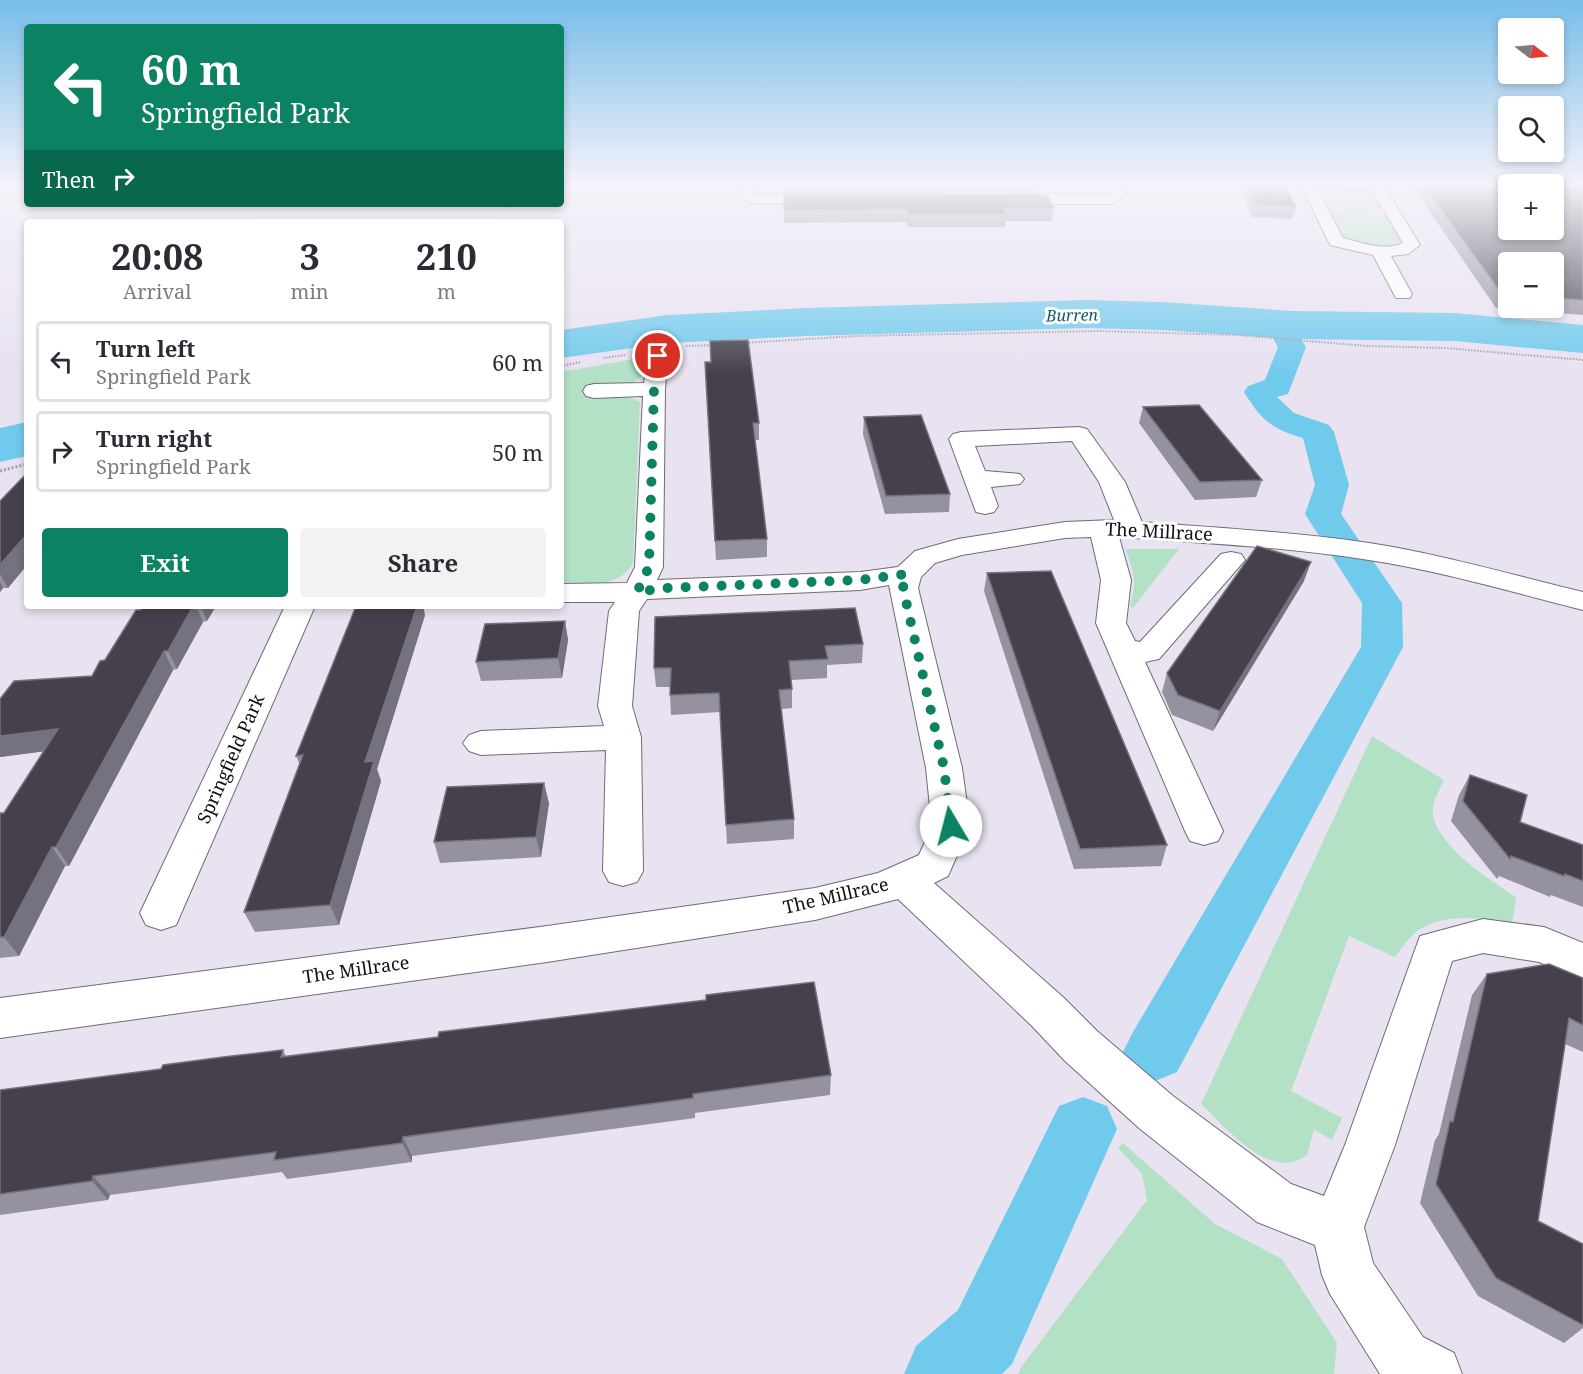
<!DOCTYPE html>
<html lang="en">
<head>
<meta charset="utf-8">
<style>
	body { margin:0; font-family:"Noto Serif",serif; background:#f2f2f3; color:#2b2b33; height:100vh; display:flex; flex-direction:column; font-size:22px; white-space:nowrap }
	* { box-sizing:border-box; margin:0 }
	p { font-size:20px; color:#7c7c81 }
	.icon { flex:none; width:33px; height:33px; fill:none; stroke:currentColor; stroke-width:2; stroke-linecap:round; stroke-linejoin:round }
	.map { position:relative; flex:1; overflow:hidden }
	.sheet { position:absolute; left:24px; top:219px; width:540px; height:390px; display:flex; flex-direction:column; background:#fff; border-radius:6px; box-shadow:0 3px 9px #0003 }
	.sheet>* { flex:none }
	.top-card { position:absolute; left:24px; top:24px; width:540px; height:183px; border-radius:6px; box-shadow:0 3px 9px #0003; background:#0b8362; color:#fff; overflow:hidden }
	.needle { width:39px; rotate:106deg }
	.buttons { position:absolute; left:1498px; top:18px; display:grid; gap:12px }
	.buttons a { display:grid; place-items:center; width:66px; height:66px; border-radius:6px; background:#fff; box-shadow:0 3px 9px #0003; font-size:30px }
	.pin { position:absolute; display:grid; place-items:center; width:51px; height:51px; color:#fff; margin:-26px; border:3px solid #fff; border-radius:50%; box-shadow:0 2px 6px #0007 }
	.me { position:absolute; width:66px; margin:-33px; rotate:352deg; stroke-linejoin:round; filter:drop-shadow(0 0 4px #0008) }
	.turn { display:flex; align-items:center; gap:21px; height:126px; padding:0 18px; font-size:27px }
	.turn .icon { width:78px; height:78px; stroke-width:2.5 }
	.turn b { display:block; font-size:42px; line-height:51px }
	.then { display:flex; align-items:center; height:57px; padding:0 18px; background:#0003; gap:12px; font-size:22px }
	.eta { display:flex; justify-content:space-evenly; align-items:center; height:102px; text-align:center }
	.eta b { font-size:36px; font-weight:700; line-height:42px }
	.cta { display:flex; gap:12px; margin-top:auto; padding:12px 18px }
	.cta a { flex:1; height:69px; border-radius:6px; background:#0b8362; color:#fff; font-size:24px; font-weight:700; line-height:69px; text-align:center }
	.cta a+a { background:#f2f2f3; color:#2b2b33 }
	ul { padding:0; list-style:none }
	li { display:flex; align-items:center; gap:18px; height:81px; margin:0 12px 9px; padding:0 6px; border:3px solid #e1e1e2; border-radius:6px }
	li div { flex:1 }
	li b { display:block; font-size:22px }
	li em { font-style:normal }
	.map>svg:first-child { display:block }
	.green { fill:#b2e1c6 }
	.water { fill:#70caec; stroke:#5492ab; stroke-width:1.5 }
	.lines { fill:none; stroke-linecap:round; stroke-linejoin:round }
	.canal { fill:#70caec; fill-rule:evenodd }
	.river { fill:#70caec; fill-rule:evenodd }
	.minor-casing { stroke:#706b78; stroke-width:2 }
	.path-far1 { stroke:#a49fab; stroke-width:2; stroke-dasharray:1.5 1.5; stroke-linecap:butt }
	.path { stroke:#a49fab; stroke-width:3; stroke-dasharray:2 2; stroke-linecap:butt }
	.minor { fill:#fff; fill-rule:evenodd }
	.wall { fill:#96919e; fill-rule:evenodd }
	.shaded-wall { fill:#76717e }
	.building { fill:#45404c; stroke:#76717e; stroke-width:1.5; fill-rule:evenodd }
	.route { stroke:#0b8362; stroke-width:10; stroke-dasharray:0 18 }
	.labels { text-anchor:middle; stroke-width:6; stroke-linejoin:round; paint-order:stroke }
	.far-water-label { font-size:16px; font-style:italic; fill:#115b72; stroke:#fff }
	.street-label { font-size:18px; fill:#110f14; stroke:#fff }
</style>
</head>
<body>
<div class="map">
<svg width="1583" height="1374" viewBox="0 0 1583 1374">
	<rect width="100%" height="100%" fill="#e8e2f1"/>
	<!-- green -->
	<g class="green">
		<path d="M1324,187l38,2 13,3 9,18 -16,-2 3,7 17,1 13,26c-14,10 -46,3 -60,-5l-10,-25 15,1 -3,-6 -15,-1 -7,-17z"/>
		<path d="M645,357l-4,20 -8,6 -41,3 -2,11c17,1 34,-4 50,5l-7,160c-11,27 -48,21 -72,20v-210z"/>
		<path d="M1126,549h53l-46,59 -3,-2c8,-28 3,-31 -4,-57z"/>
		<path d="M1372,736l72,44c-5,11 -13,23 -11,36 6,31 58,65 83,81l-4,26c-30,-5 -65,-10 -92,6 -9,5 -18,19 -25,28l-46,-21 -58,155 51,27 -10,22 -18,-10 -7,25c-37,28 -81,-28 -106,-51z"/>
		<path d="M1123,1143l92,81 67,35 55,84 -3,31h-316l4,-8 125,-166 -5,-26 -24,-26z"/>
	</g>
	<!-- water -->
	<path class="water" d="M1450,323l133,11v10l-124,-10z"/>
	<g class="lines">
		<!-- canal -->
		<g class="canal">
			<path d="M1293,317l9,2 4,6 -6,12 6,10 -18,47 -11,3 17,16 35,12 5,7 15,53 -8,29 61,89 1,44 -226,425 -22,9 -22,-9 -10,-20 10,-20 228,-385 1,-44 -57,-89 10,-29 -12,-47c-31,-9 -42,-18 -59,-46l4,-6 17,-6 13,-33 -6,-10 12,-18z"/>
			<path d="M1083,1097l24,9 10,23 -105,235 -10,10h-98l12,-28 42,-36 101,-204z"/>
		</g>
		<!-- river -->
		<g class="river">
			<path d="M1086,300l76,2 131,9 162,2 128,12v28l-128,-12 -162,-2 -131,-9 -76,-2 -280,8 -138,7 -107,15v-28l107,-15 138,-7z"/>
			<path d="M27,422v34l-27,6v-34z"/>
		</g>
		<!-- minor casing -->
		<g class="minor-casing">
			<g id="minor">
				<path d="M733,183h14l8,11 73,1 8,5 -8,5 -77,-2 -5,-2z"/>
				<path d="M1110,183h14l2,12 -14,9h-106l-8,-5 8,-5h103l2,-1z"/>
				<path d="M1300,183h14l29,55c18,4 41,14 60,5l-31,-53 -50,-3 -7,-4h67l38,62 -12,9 -17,2 21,38 -2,4h-14l-23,-43 -43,-10z"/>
				<path d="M658,350l7,2 3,4 -3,33 -2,178 -6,13 203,-8 38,-5 17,-16 43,-12 107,-17 49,-2 -15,-38 -27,-41 -97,5 10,25 35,3 4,5 -4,5 -29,3 7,19 -4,6 -9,2 -9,-2 -27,-73 4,-5 8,-2 118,-5 8,2 38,53 17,40c76,6 152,10 227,21 72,11 143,32 214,49v18c-71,-18 -142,-39 -214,-50 -83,-13 -167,-17 -250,-23l12,43 -5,43 9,18 5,1 81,-88 10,-2 10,2 4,6 -86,99 -14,3 78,169 -5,10 -14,4 -14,-4 -5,-10 -89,-208 5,-43 -10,-43 -26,1 -103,17 -27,8 -14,14 -3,11 44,180 8,58 -22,50 -14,7 130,115 33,33 76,65 118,88 33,12 21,-51 75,-209 63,-17 61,8 39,16v37l-44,-18 -56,-9 -31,8 -57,184 -31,82 9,36 50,74 31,16 8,21h-82l-50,-80 -8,-19 -7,-30 -58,-23 -118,-94 -74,-67 -33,-35 -134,-127 -83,21 -268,42 -547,76v-40l547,-72 268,-38 63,-15 41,-18 13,-29 -6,-58 -37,-183 -29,5 -213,9 -8,12 -7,95 9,31 2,134 -6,11 -14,4 -14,-4 -6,-11 3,-121 -125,5 -12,-4 -6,-8 6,-8 12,-4 123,-5 -6,-20 11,-95 6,-9h-54v-18l66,-1 8,-16 8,-171 -49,2 -8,-2 -3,-5 3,-5 8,-2 50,-1 4,-27 3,-4z"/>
				<path d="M285,606h30l-139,319 -15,5 -15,-5 -6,-12z"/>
			</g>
		</g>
		<!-- path-far1 -->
		<g class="path-far1">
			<path d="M743,343l113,-7 241,-5 140,4 130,11 78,2 138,12"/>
			<path d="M686,346l29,-1"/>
			<path d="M603,358l22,-3"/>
			<path d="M561,366l20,-4"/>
		</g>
		<!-- path -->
		<path class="path" d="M0,471l27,-7"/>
		<!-- minor -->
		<use href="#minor" class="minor"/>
	</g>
	<!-- wall -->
	<g class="wall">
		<path d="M784,183h252l-1,9 -251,1z"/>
		<path d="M1217,183h66l13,24 -4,12 -40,-2 -12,-33z"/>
		<path d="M1410,183h173v132l-87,-7zM1509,262h45v46h-45z"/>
		<path d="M784,194l270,14 -2,13h-47v6h-97l-2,-5 -122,1z"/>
		<path d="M705,362l54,61v17h-4l12,99v18l-51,3z"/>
		<path d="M1143,407l119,73 -6,17 -61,3 -56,-77z"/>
		<path d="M864,417l86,77 -1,18 -64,2 -22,-80z"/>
		<path d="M27,473v92l-19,23h-5l-3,4v-91z"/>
		<path d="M987,573l180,272 -6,21 -87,3 -90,-278z"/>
		<path d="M1304,581l-91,150 -41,-16 -10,-23 5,-19z"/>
		<path d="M143,606h73l-9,15 -4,1 -26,47 -4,1 -104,196h-4l-46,90 -19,2v-145h4l40,-62 -44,6v-58l92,-23 13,-16z"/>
		<path d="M855,608l8,36 -1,19 -35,2v13l-36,2 1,9v19l-11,1 13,110v20l-67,5 -7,-132 -49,3 -1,-20v-8h-14l-2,-19z"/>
		<path d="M425,615l-48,154 4,12 -42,144 -84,7 -11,-20 56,-147 -4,-9z"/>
		<path d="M565,621l3,19 -6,38 -81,3 -5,-19z"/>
		<path d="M1470,775l50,47 63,23v62l-32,-12 -1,2 -51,-21 -2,3 -46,-58 8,-26z"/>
		<path d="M549,803l-8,54 -101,6 -6,-21z"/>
		<path d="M1487,974l96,4v74l-18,-8 -27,177 45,23v84l-19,15 -86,-47 -58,-93 15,-63 4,-6 33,-139z"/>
		<path d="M283,1050l3,6 545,19 -1,20 -135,18v5l-283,38v6l-125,17 -5,-7 -172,23 -2,5 -108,15v-125l161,-21z"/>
	</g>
	<!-- shaded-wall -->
	<g class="shaded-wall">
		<path d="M27,534v31l-19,23 -8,-14v-9z"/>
		<path d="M1311,562l-7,19 -91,150 7,-20z"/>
		<path d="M0,582l3,6 -3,4z"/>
		<path d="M193,606h3l7,16 -26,47 -9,-18z"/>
		<path d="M201,606h15l-9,15z"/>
		<path d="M417,606h6l2,9 -48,154 4,12 -42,144 -9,-20 35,-143z"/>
		<path d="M565,621l3,19 -6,38 -4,-20z"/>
		<path d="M164,651l9,19 -104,196 -13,-19z"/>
		<path d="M58,729l12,19 -70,9v-21z"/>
		<path d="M544,783l5,20 -8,54 -5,-20z"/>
		<path d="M52,847l13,19 -46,90 -15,-19z"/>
		<path d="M403,1137l9,19v6l-10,-19z"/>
		<path d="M93,1176l17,19 -2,5 -16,-19z"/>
	</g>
	<!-- building -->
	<g class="building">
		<path d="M1247,183h36l13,24 -41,-3z"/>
		<path d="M1422,183h161v117l-29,-2v-36h-45v32h-7zM1509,184h45v46h-45z"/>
		<path d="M784,194h262l8,14h-51l3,6h-97l-2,-5 -123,1z"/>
		<path d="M748,340l11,83h-6l14,116 -52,2 -10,-179h6l-1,-21z"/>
		<path d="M1199,405l63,75 -62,2 -57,-75z"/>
		<path d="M921,415l29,79 -64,2 -22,-79z"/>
		<path d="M27,473v61l-27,31v-64z"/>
		<path d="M1257,546l54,16 -91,149 -42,-16 -11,-22z"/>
		<path d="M1051,571l116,274 -87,4 -93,-276z"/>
		<path d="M143,606h50l-25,45h-4l-108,196h-4l-48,90h-4v-124h4l54,-84 -58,7v-37l14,-18 78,-5 8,-15 5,-1 31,-50h5z"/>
		<path d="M356,606h61l-52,156 9,-1 -44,144 -86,7 59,-157 -7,1z"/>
		<path d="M855,608l8,36 -38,2 3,13 -39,2 3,28 -13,1 15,129 -68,6 -7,-132 -49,2 1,-27h-17l1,-51z"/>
		<path d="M565,621l-7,37 -82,4 9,-38z"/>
		<path d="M1470,775l57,20 -7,27 63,23v36l-18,-7 -1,2 -53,-20 -1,3 -47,-58z"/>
		<path d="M544,783l-8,54 -102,5 13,-55z"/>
		<path d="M1549,964l34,14v47l-14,-7 -31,203 45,23v81l-87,-47 -60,-94 14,-63 3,1 34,-148z"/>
		<path d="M814,982l17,93 -138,19v4l-290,39 -1,6 -128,17 2,-8 -183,24 -1,5 -92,13v-104l161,-21 2,-4 60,-8 60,-7 -2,7 157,-20 1,-5 267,-32v-5z"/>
	</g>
	<!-- sky -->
	<linearGradient id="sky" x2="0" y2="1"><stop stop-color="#78bdea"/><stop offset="0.49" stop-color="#f5f2f9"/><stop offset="1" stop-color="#f5f2f9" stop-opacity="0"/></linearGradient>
	<rect width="1583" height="375" fill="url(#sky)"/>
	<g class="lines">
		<!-- route -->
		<path class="route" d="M658,356l-4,33 -5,178 -12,25 28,-4 195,-8 46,-6 -3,14 41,180 7,58"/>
	</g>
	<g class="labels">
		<!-- far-water labels -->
		<g class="far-water-label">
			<text transform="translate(1072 315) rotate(-1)" y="6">Burren</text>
		</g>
		<!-- street labels -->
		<g class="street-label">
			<text transform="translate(1159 532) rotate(3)" y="6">The Millrace</text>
			<text transform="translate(231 759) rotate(-66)" y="6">Springfield Park</text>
			<text transform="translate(836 896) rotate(-13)" y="6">The Millrace</text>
			<text transform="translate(356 970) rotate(-8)" y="6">The Millrace</text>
		</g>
	</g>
</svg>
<div class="buttons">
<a><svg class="needle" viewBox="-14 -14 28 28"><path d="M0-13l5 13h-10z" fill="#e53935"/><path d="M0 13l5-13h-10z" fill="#7c7c81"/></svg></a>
<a><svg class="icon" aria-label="search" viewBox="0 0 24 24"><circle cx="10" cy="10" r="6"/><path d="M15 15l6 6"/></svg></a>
<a>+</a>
<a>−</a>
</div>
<div class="pin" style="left:658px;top:356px;background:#d93025"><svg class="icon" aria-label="arrive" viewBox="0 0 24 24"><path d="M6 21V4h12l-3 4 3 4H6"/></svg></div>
<svg class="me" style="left:951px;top:826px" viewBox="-20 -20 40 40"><circle r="19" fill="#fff"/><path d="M0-13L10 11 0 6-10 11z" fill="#0b8362"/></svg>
<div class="top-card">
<div class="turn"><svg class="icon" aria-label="left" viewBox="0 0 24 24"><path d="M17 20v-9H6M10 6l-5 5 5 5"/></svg><div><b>60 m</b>Springfield Park</div></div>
<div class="then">Then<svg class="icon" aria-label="right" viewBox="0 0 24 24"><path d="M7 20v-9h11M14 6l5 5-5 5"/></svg></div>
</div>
<section class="sheet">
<div class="eta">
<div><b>20:08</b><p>Arrival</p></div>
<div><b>3</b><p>min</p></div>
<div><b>210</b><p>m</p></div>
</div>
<ul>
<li><svg class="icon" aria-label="left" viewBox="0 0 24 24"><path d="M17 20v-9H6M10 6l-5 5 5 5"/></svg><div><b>Turn left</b><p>Springfield Park</p></div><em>60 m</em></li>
<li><svg class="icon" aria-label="right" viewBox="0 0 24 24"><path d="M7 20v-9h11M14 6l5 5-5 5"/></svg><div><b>Turn right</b><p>Springfield Park</p></div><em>50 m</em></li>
</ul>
<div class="cta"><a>Exit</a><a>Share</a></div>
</section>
</div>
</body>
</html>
